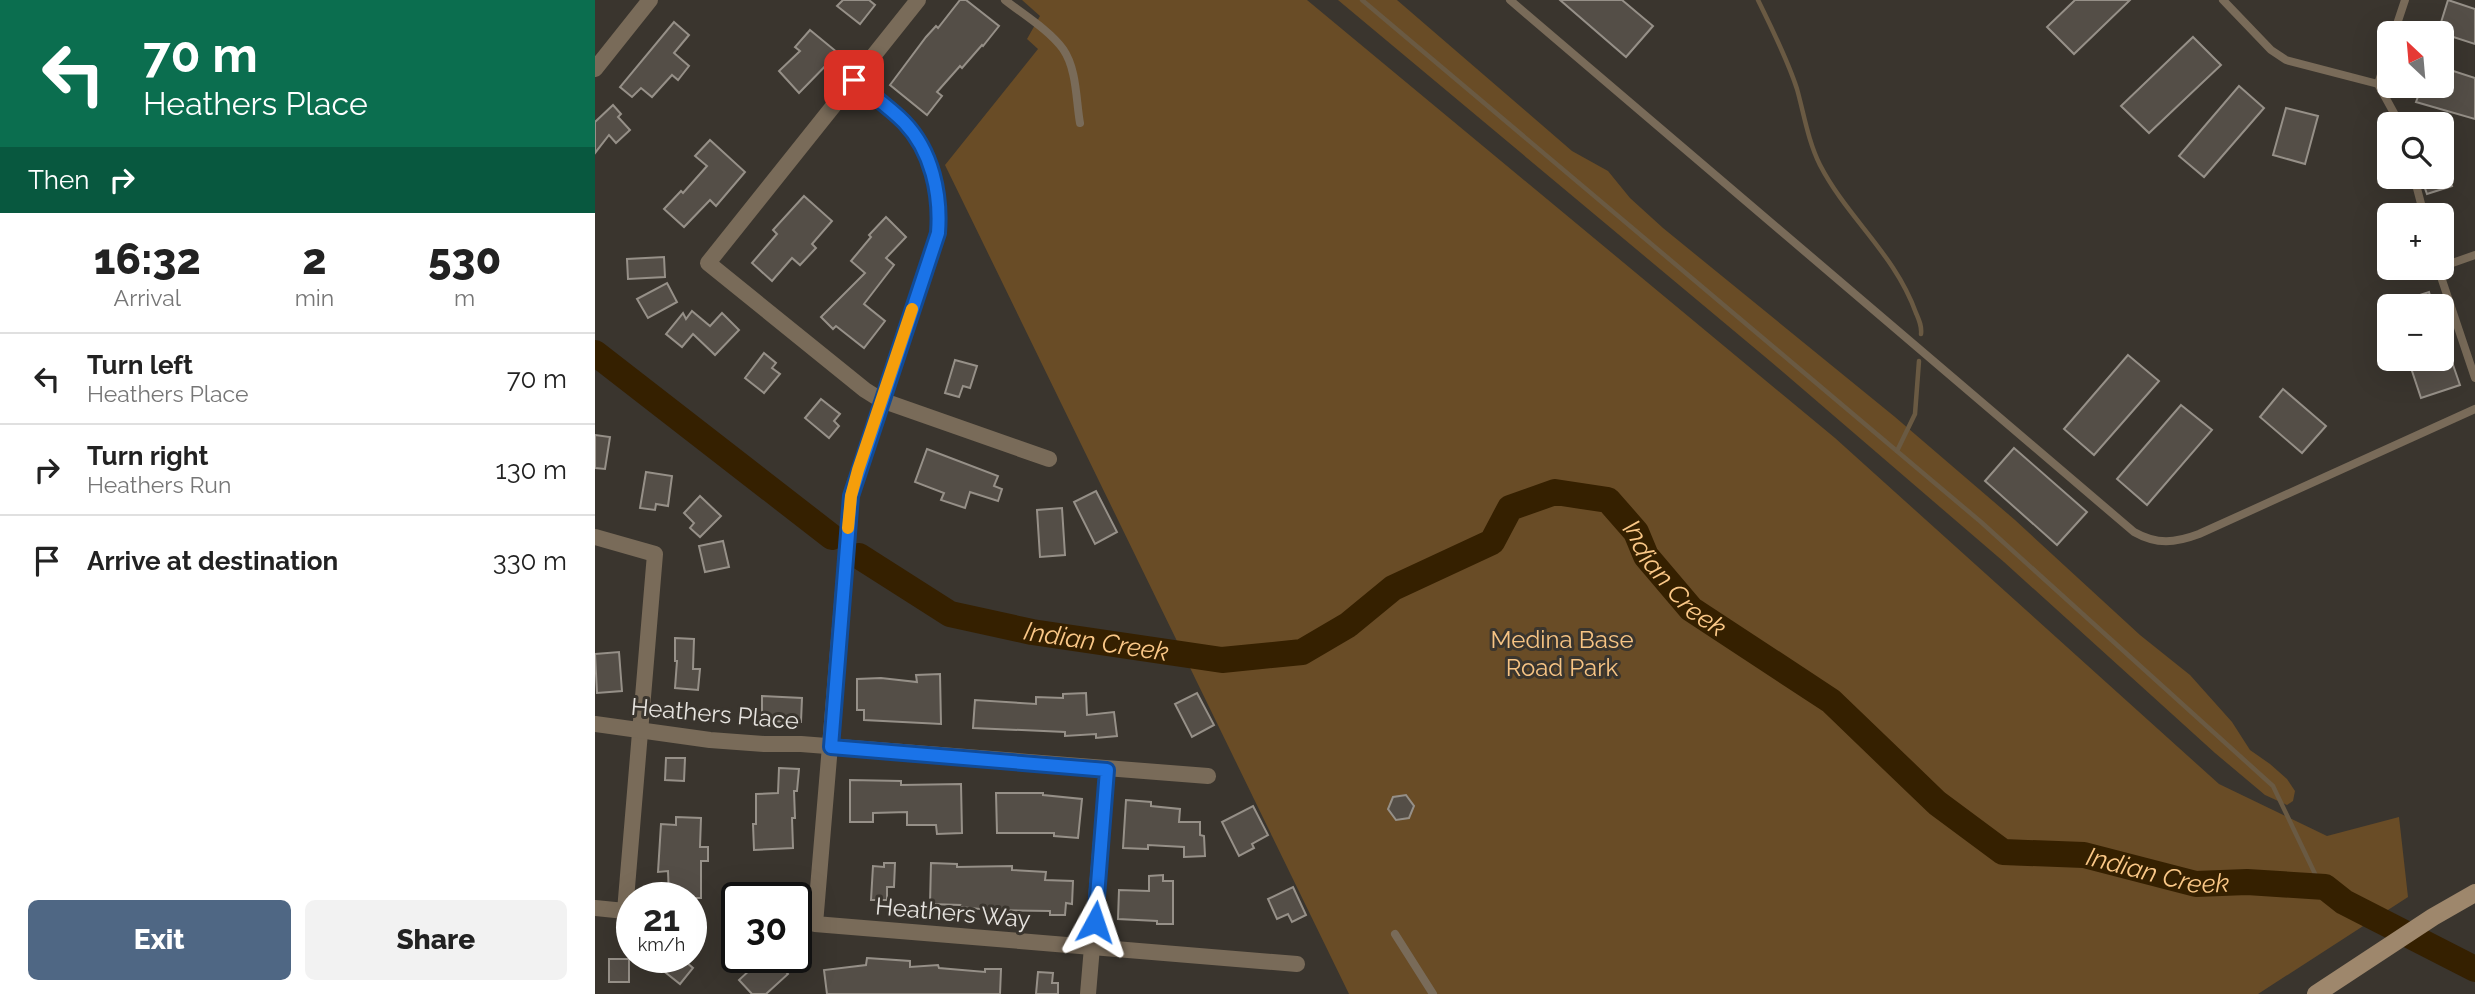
<!DOCTYPE html>
<html lang="en">
<head>
<meta charset="utf-8">
<style>
	body { margin:0; font-family:Raleway,sans-serif; background:#f2f2f2; color:#222; height:100vh; display:flex; flex-direction:column; font-size:26px; white-space:nowrap }
	* { box-sizing:border-box; margin:0 }
	p { font-size:23px; color:#767676 }
	.icon { flex:none; width:38px; height:38px; fill:none; stroke:currentColor; stroke-width:2; stroke-linecap:round; stroke-linejoin:round }
	.map { position:relative; flex:1; overflow:hidden }
	.drawer { display:flex; flex-direction:column; background:#fff; width:595px }
	.drawer>* { flex:none }
	.banner { background:#0b6e4f; color:#fff; overflow:hidden }
	.needle { width:46px; rotate:334deg }
	.tools { position:absolute; left:1782px; top:21px; display:grid; gap:14px }
	.tools a { display:grid; place-items:center; width:77px; height:77px; border-radius:10px; background:#fff; box-shadow:0 7px 28px #0002; font-size:35px }
	.speed { position:absolute; left:21px; top:882px; display:flex; gap:14px; font-size:35px; font-weight:700; text-align:center }
	.speed>* { display:grid; place-content:center; width:91px; height:91px; border-radius:50%; background:#fff; box-shadow:0 7px 28px #0002; line-height:1 }
	.speed small { font-size:18px; font-weight:400 }
	.speed .limit { border:4px solid #111; border-radius:10px; background:#fff; color:#111 }
	.pin { position:absolute; display:grid; place-items:center; width:60px; height:60px; color:#fff; margin:-30px; border-radius:14px; box-shadow:0 4px 10px #0006 }
	.me { position:absolute; width:77px; margin:-38px; rotate:5deg; stroke-linejoin:round; filter:drop-shadow(0 0 5px #0008) }
	.turn { display:flex; align-items:center; gap:24px; height:147px; padding:0 28px; font-size:32px }
	.turn .icon { width:91px; height:91px; stroke-width:2.5 }
	.turn b { display:block; font-size:49px; line-height:60px }
	.then { display:flex; align-items:center; height:66px; padding:0 28px; background:#0003; gap:14px; font-size:26px }
	.eta { display:flex; justify-content:space-evenly; align-items:center; height:119px; text-align:center }
	.eta b { font-size:42px; font-weight:800; line-height:49px }
	.button { display:flex; gap:14px; margin-top:auto; padding:14px 28px }
	.button a { flex:1; height:80px; border-radius:10px; background:#4f6784; color:#fff; font-size:28px; font-weight:800; line-height:80px; text-align:center }
	.button a+a { background:#f2f2f2; color:#222 }
	ul { padding:0; list-style:none }
	li { display:flex; align-items:center; gap:21px; height:91px; padding:0 28px; border-top:2px solid #e0e0e0 }
	li div { flex:1 }
	li b { display:block; font-size:26px }
	li em { font-style:normal }
	main { display:flex; flex:1; min-height:0 }
	.map>svg:first-child { display:block }
	.green { fill:#694c26 }
	.lines { fill:none; stroke-linecap:round; stroke-linejoin:round }
	.stream { stroke:#6a5a43; stroke-width:4.5 }
	.river { stroke:#352000; stroke-width:26 }
	.building { fill:#544e47; stroke:#969088; stroke-width:2 }
	.lane { stroke:#796b59; stroke-width:8 }
	.street { stroke:#796b59; stroke-width:16 }
	.secondary { stroke:#9e876c; stroke-width:18 }
	.route-casing { stroke:#114b97; stroke-width:18 }
	.route { stroke:#1a73e8; stroke-width:12 }
	.slow { stroke:#f59e0b; stroke-width:12 }
	.labels { text-anchor:middle; stroke-width:6; stroke-linejoin:round; paint-order:stroke }
	.park-label { font-size:24px; fill:#f7c484; stroke:#3a352e }
	.street-label { font-size:24px; fill:#e6e3df; stroke:#3a352e }
	.water-label { font-size:26px; font-style:italic; fill:#fbc887; stroke:#3a352e }
</style>
</head>
<body>
<main>
<section class="drawer">
<div class="banner">
<div class="turn"><svg class="icon" aria-label="left" viewBox="0 0 24 24"><path d="M17 20v-9H6M10 6l-5 5 5 5"/></svg><div><b>70 m</b>Heathers Place</div></div>
<div class="then">Then<svg class="icon" aria-label="right" viewBox="0 0 24 24"><path d="M7 20v-9h11M14 6l5 5-5 5"/></svg></div>
</div>
<div class="eta">
<div><b>16:32</b><p>Arrival</p></div>
<div><b>2</b><p>min</p></div>
<div><b>530</b><p>m</p></div>
</div>
<ul>
<li><svg class="icon" aria-label="left" viewBox="0 0 24 24"><path d="M17 20v-9H6M10 6l-5 5 5 5"/></svg><div><b>Turn left</b><p>Heathers Place</p></div><em>70 m</em></li>
<li><svg class="icon" aria-label="right" viewBox="0 0 24 24"><path d="M7 20v-9h11M14 6l5 5-5 5"/></svg><div><b>Turn right</b><p>Heathers Run</p></div><em>130 m</em></li>
<li><svg class="icon" aria-label="arrive" viewBox="0 0 24 24"><path d="M6 21V4h12l-3 4 3 4H6"/></svg><div><b>Arrive at destination</b></div><em>330 m</em></li>
</ul>
<div class="button"><a>Exit</a><a>Share</a></div>
</section>
<div class="map">
<svg width="1880" height="994" viewBox="0 0 1880 994">
	<rect width="100%" height="100%" fill="#3a352e"/>
	<!-- green -->
	<g class="green">
		<path d="M427,0h285l528,438 384,346 108,52 72,-19 9,80 -150,97h-909l-404,-829 93,-116 -11,-10 13,-23z"/>
		<path d="M743,0h59l175,151 36,20 22,27 33,30 232,189 120,103 125,115 50,40 42,47 18,28 20,14 17,15 8,12 -2,10 -6,4 -22,-10 -50,-42 -211,-191 -234,-201z"/>
	</g>
	<g class="lines">
		<!-- stream -->
		<g class="stream">
			<path d="M767,0l619,522 292,264 44,92 8,9"/>
			<path d="M1163,0c14,29 29,58 39,89 7,25 11,52 23,76 28,54 75,89 96,148 3,7 6,13 5,21"/>
			<path d="M1302,451l18,-37 4,-53"/>
		</g>
		<!-- river -->
		<g class="river">
			<path d="M0,353l237,184"/>
			<path id="s1" d="M264,556l91,58 82,18 190,28 80,-8 46,-27 45,-37 99,-46 18,-34 45,-16 53,8 28,32 10,24 45,53 140,92 106,102 66,49 81,3 112,29 51,-2 78,5 19,15 131,67"/>
		</g>
	</g>
	<!-- building -->
	<g class="building">
		<path d="M248,0h26l6,5 -15,19 -23,-18z"/>
		<path d="M365,0h6l33,26 -16,20 -1,-1 -20,23 -2,-2 -23,26 5,4 -15,19 -37,-30 36,-48 10,-11 2,2z"/>
		<path d="M965,0h62l31,26 -27,31z"/>
		<path d="M1480,0h55l-56,54 -27,-27z"/>
		<path d="M1853,0l27,9v35l-37,-12z"/>
		<path d="M79,22l15,13 -15,18 15,13 -11,14 -6,-5 -20,22 -11,-9 -9,9 -12,-10z"/>
		<path d="M215,30l28,23 -39,40 -20,-22 21,-20 -5,-4z"/>
		<path d="M1598,37l28,28 -72,68 -28,-27z"/>
		<path d="M1846,67l34,11v41l-59,-17 6,-16h19z"/>
		<path d="M1644,86l25,22 -60,69 -25,-21z"/>
		<path d="M18,105l8,9 -3,3 12,13 -14,13 -7,-8 -14,18v-31z"/>
		<path d="M1691,108l32,8 -13,48 -32,-9z"/>
		<path d="M115,140l35,32 -29,34 -6,-6 -26,27 -20,-18 17,-18 2,2 24,-27 -12,-10z"/>
		<path d="M1826,177h28l3,9 -25,8z"/>
		<path d="M209,196l28,25 -20,23 4,4 -16,17 -8,-7 -20,23 -20,-18 25,-29 -4,-4z"/>
		<path d="M291,217l20,20 -20,21 8,7 -30,39 21,17 -21,27 -28,-22 -3,3 -12,-12 44,-44 -14,-12 20,-24 -2,-2z"/>
		<path d="M69,257l1,20 -37,2 -1,-20z"/>
		<path d="M72,283l10,19 -29,16 -11,-19z"/>
		<path d="M1834,292l4,14h-41v-2z"/>
		<path d="M97,311l18,15 12,-13 17,17 -24,25 -22,-21 -11,13 -16,-13 17,-21 3,6z"/>
		<path d="M1848,336l17,49 -39,13 -13,-39h33v-22z"/>
		<path d="M169,353l12,10 -4,5 8,6 -16,19 -19,-15z"/>
		<path d="M1533,355l31,26 -65,74 -30,-26z"/>
		<path d="M360,360l22,6 -7,22 -7,-2 -4,11 -14,-4z"/>
		<path d="M1688,389l43,37 -24,27 -42,-36z"/>
		<path d="M226,399l19,15 -6,7 5,5 -10,12 -24,-20z"/>
		<path d="M1586,405l31,25 -65,75 -30,-26z"/>
		<path d="M0,435l15,2 -5,32 -10,-1z"/>
		<path d="M1419,448l73,64 -30,33 -72,-64z"/>
		<path d="M332,449l71,27 -4,10 8,3 -4,12 -28,-9 -5,16 -24,-8 3,-7 -29,-11z"/>
		<path d="M51,472l26,4 -4,30 -12,-2 -1,6 -15,-2z"/>
		<path d="M501,491l21,41 -22,12 -21,-42z"/>
		<path d="M105,496l21,20 -21,21 -10,-9 4,-5 -10,-10z"/>
		<path d="M467,508l3,47 -25,2 -3,-47z"/>
		<path d="M128,541l6,26 -24,5 -6,-26z"/>
		<path d="M80,638l19,1 -1,30h7l-2,21 -23,-2 2,-27h-2z"/>
		<path d="M24,652l3,39 -25,2 -2,-39z"/>
		<path d="M345,674l1,50 -77,-4v-10h-7v-31l24,-1 36,4 -1,-7z"/>
		<path d="M491,693l1,22 27,-3 3,24 -21,2v-4l-31,2v-4l-92,-4 2,-28 61,4v-7l27,1v-4z"/>
		<path d="M602,693l17,32 -22,12 -17,-33z"/>
		<path d="M167,696l40,2 -1,24 -39,-1z"/>
		<path d="M71,758h19l-1,23 -19,-1z"/>
		<path d="M184,768l20,1 -2,22h-3l1,27h-3l1,30 -39,2 -1,-26h3v-30l22,-1z"/>
		<path d="M255,780l51,1v4l60,-1 1,49 -25,1 -1,-9h-29v-13l-34,1v9h-23z"/>
		<path d="M401,793h47v2l39,4 -4,39 -24,-2v-3h-57z"/>
		<path d="M811,795l8,11 -5,12 -13,2 -8,-11 5,-12z"/>
		<path d="M531,800l25,2v4l29,3 -1,13h21v13l4,1 1,20 -21,1v-10l-36,-2v4l-25,-1z"/>
		<path d="M658,806l15,29 -16,9 2,4 -15,8 -17,-34z"/>
		<path d="M81,817l25,1 -1,29h8v14h-7v37h-32l-1,-27 -10,1 3,-48 15,1z"/>
		<path d="M289,863h11l-1,24h-7v13h-16l2,-34 11,1z"/>
		<path d="M336,863l26,1v3l55,-1v4l34,2 -1,8 28,1 -1,23 -6,-1 -1,12h-15v-4l-59,-1 -32,-3 1,-2 -30,-1z"/>
		<path d="M568,875v6h10v43h-16v-3l-39,-2 1,-29 30,1v-15z"/>
		<path d="M698,887l13,28 -14,7 -4,-8 -11,5 -9,-20z"/>
		<path d="M51,957h34l13,11 -13,16z"/>
		<path d="M169,957h9l15,17 -22,20h-14l-13,-14z"/>
		<path d="M272,958l43,3v6l28,-2 1,3 46,4v-3h16l-1,25h-173l-3,-24 42,-5z"/>
		<rect x="14" y="959" width="20" height="23"/>
		<path d="M443,972l15,1 -1,10h6v11h-22z"/>
	</g>
	<g class="lines">
		<!-- lane -->
		<g class="lane">
			<path d="M410,0c19,15 44,30 58,49 14,20 13,52 17,74"/>
			<path d="M915,0l624,532c23,13 41,11 65,2l276,-125"/>
			<path d="M1628,0l48,50 15,10 92,24 22,40"/>
			<path d="M1799,33l11,-33"/>
			<path d="M1783,84l11,-34"/>
			<path d="M1819,177l10,38"/>
			<path d="M1846,267l34,-12"/>
			<path d="M1843,268l37,110"/>
			<path d="M800,934l38,60"/>
		</g>
		<!-- street -->
		<g class="street">
			<path d="M323,0l-210,263 157,127 16,10 168,59"/>
			<path d="M0,69l55,-69"/>
			<path d="M259,80c16,14 35,27 50,42 28,29 37,72 34,111l-87,263 -36,428 482,40"/>
			<path d="M0,537l60,17 -30,357 -30,-3"/>
			<path d="M0,724l115,16 54,4h37l407,32"/>
			<path d="M493,994l19,-224"/>
		</g>
		<!-- secondary -->
		<path class="secondary" d="M1721,994l117,-77 42,-24"/>
	</g>
	<g class="lines">
		<!-- route casing -->
		<g class="route-casing">
			<path id="route" d="M259,80c16,14 35,27 50,42 28,29 37,72 34,111l-87,263 -20,251 276,23 -12,152"/>
		</g>
		<!-- route -->
		<use href="#route" class="route"/>
		<!-- slow -->
		<path class="slow" d="M253,528l3,-32 7,-26 54,-161"/>
	</g>
	<g class="labels">
		<!-- park labels -->
		<g class="park-label">
			<text x="967" y="648">Medina Base<tspan x="967" dy="28">Road Park</tspan></text>
		</g>
		<!-- street labels -->
		<g class="street-label">
			<text transform="translate(120 714) rotate(5)" y="8">Heathers Place</text>
			<text transform="translate(358 913) rotate(5)" y="8">Heathers Way</text>
		</g>
		<!-- water labels -->
		<g class="water-label">
			<text dy="9" stroke="none"><textPath href="#s1" startOffset="929">Indian Creek</textPath></text>
			<text dy="9" stroke="none"><textPath href="#s1" startOffset="257">Indian Creek</textPath></text>
			<text dy="9" stroke="none"><textPath href="#s1" startOffset="1517">Indian Creek</textPath></text>
		</g>
	</g>
</svg>
<div class="tools">
<a><svg class="needle" viewBox="-14 -14 28 28"><path d="M0-13l5 13h-10z" fill="#e53935"/><path d="M0 13l5-13h-10z" fill="#767676"/></svg></a>
<a><svg class="icon" aria-label="search" viewBox="0 0 24 24"><circle cx="10" cy="10" r="6"/><path d="M15 15l6 6"/></svg></a>
<a>+</a>
<a>−</a>
</div>
<div class="speed"><div>21<small>km/h</small></div><div class="limit">30</div></div>
<div class="pin" style="left:259px;top:80px;background:#d93025"><svg class="icon" aria-label="arrive" viewBox="0 0 24 24"><path d="M6 21V4h12l-3 4 3 4H6"/></svg></div>
<svg class="me" style="left:500px;top:922px" viewBox="-20 -20 40 40"><path d="M0-17L14 15 0 8-14 15z" fill="#1a73e8" stroke="#fff" stroke-width="4"/></svg>
</div>
</main>
</body>
</html>
